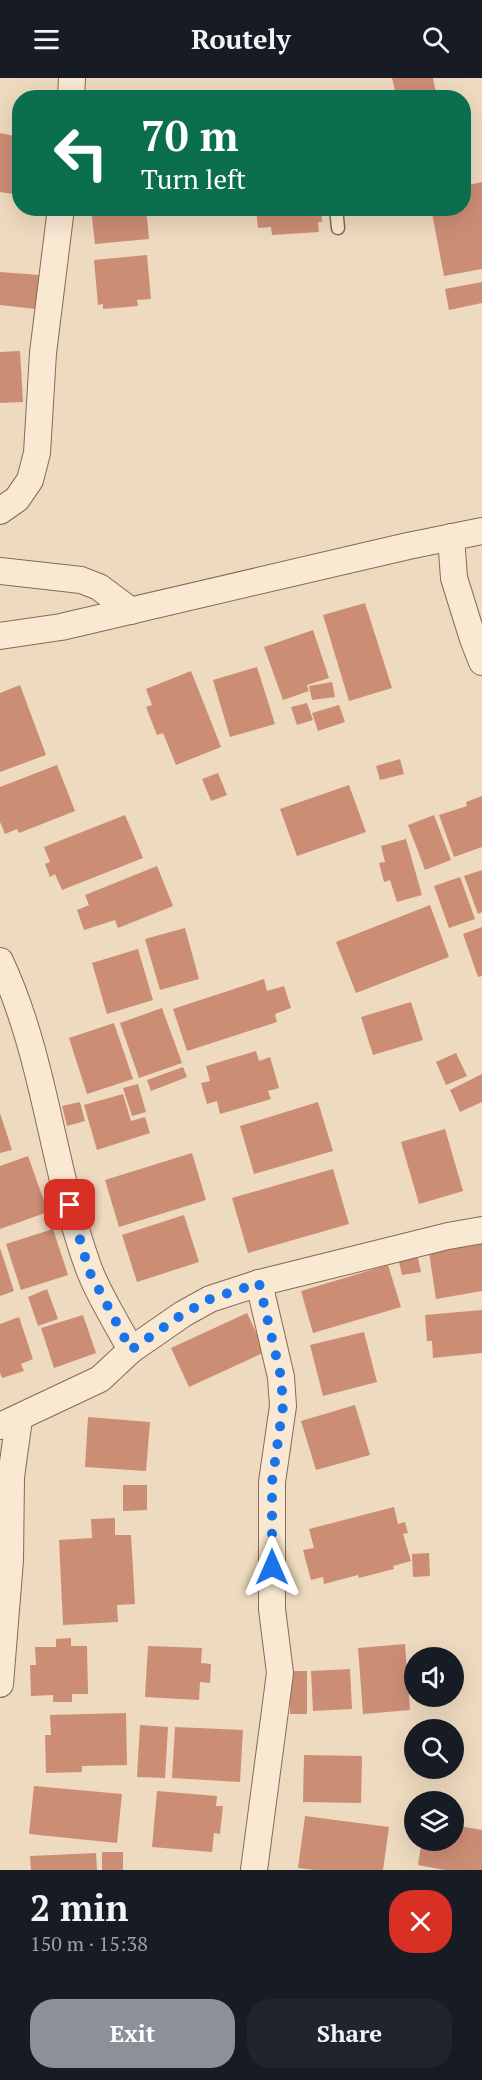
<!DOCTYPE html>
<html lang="en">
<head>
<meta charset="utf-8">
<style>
	body { margin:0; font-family:"PT Serif",serif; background:#20242c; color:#f1f3f6; height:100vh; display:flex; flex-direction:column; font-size:22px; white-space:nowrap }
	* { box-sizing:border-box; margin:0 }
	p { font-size:20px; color:#9ea1a6 }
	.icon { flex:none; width:33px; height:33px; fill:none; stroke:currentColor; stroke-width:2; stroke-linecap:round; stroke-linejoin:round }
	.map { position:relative; height:1792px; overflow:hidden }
	.side { display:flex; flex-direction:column; background:#171b24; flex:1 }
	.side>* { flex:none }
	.guide { position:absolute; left:12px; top:12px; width:459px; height:126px; border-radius:24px; box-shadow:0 6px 24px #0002; background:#0b6e4f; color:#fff; overflow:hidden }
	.buttons { position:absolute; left:404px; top:1569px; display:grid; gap:12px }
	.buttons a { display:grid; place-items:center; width:60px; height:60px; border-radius:50%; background:#171b24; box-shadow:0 6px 24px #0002; font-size:30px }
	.pin { position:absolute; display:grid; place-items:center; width:51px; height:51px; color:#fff; margin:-26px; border-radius:12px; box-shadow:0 3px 9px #0006 }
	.me { position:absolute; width:66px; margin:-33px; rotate:0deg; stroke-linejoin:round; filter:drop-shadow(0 0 4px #0008) }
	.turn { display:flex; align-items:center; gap:21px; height:126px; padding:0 30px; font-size:27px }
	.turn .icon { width:78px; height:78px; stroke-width:2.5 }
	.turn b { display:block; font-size:42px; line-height:51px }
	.round { display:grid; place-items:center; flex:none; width:63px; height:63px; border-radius:24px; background:#20242c }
	.overview { display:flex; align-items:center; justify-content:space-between; height:102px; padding:0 30px }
	h1 { font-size:36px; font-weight:700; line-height:45px }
	.primary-button { display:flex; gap:12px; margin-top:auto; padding:12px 30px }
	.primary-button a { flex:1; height:69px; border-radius:24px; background:#8c9099; color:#fff; font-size:24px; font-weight:700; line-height:69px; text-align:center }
	.primary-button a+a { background:#20242c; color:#f1f3f6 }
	header { display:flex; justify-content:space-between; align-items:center; height:78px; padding:0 30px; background:#171b24; font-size:27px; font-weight:700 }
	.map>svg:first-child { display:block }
	.building { fill:#cc8d75 }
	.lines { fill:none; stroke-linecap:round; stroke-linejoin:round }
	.lane-casing { stroke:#866a57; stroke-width:15 }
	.street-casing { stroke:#866a57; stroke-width:28 }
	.lane { stroke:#f9e8d2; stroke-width:12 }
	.street { stroke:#f9e8d2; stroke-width:26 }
	.route { stroke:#1a73e8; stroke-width:10; stroke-dasharray:0 18 }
</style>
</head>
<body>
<header><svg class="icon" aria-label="menu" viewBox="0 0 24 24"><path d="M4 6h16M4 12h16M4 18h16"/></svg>Routely<svg class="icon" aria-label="search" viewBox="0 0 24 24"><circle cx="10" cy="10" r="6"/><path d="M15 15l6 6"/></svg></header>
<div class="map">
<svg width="482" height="1792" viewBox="0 0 482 1792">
	<rect width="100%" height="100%" fill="#eedabf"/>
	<!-- building -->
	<g class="building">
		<path d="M392,0h41l4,20h-40z"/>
		<path d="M16,45h4v72l-20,-3v-59l14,3z"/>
		<path d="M464,78l7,22 -7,2z"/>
		<path d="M482,104v87l-38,7 -13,-68h33v-22z"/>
		<path d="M91,130h55l3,31 -54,5z"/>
		<path d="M256,130h65l1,14h-4l1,10 -47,3 -1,-8 -13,1z"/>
		<path d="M147,177l4,44 -14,1 1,6 -35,3v-5l-5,1 -4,-45z"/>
		<path d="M0,194l39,3 -3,34 -36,-4z"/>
		<path d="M482,204v21l-33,7 -4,-21z"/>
		<path d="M20,273l3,51 -23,1v-51z"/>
		<path d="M365,525l27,85 -43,13 -26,-86z"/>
		<path d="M313,552l16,48 -22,7 2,6 -26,9 -19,-53z"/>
		<path d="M257,589l18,57 -45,13 -17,-57z"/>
		<path d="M191,593l30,76 -45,18 -13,-32 -6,2 -11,-28 6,-2 -6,-16z"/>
		<path d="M332,604l3,15 -23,3 -3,-14z"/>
		<path d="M20,607l26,70 -46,17v-79z"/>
		<path d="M307,625l6,17 -16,5 -6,-18z"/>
		<path d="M339,627l6,17 -27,9 -6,-18z"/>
		<path d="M400,681l4,15 -24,6 -4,-14z"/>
		<path d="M57,687l18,46 -56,22 -2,-4 -12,5 -5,-12v-35z"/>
		<path d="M218,695l9,22 -16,6 -9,-22z"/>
		<path d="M349,707l17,47 -69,24 -17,-47z"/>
		<path d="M482,718v51l-28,10 -15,-42 28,-9 -1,-4z"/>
		<path d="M125,737l18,43 -81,32 -7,-16 -5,3 -5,-13 5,-2 -6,-15z"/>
		<path d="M434,737l17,45 -26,10 -17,-45z"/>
		<path d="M406,761l16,56 -25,7 -7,-22 -6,2 -5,-19 6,-1 -4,-16z"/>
		<path d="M157,788l16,40 -55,22 -3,-8 -31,10 -7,-20 12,-5 -4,-10z"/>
		<path d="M482,792v42l-4,2 -14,-38z"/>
		<path d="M460,799l15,42 -26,9 -15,-42z"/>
		<path d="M430,827l19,52 -93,36 -20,-51z"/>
		<path d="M482,849v49l-4,1 -15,-43z"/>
		<path d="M185,850l14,51 -39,11 -15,-51z"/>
		<path d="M138,871l15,51 -46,14 -15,-51z"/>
		<path d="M264,901l3,12 17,-5 7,22 -16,6 2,8 -90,29 -14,-42z"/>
		<path d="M411,924l12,38 -50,15 -12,-38z"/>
		<path d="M162,930l20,55 -43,15 -19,-55z"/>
		<path d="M114,945l19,56 -46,15 -18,-56z"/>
		<path d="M256,973l3,10 11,-4 9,31 -11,3 3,8 -51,15 -3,-13 -10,3 -6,-21 9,-2 -4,-15z"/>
		<path d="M456,975l11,23 -21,9 -10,-23z"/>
		<path d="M183,989l4,10 -36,14 -4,-11z"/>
		<path d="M482,996v28l-22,10 -10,-22z"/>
		<path d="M138,1006l8,28 -14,4 -9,-28z"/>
		<path d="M123,1016l8,27 14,-4 5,16 -53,17 -13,-45z"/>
		<path d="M80,1024l5,19 -18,5 -5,-20z"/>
		<path d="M318,1024l15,49 -79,23 -14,-48z"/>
		<path d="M0,1035l12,37 -12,3z"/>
		<path d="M445,1051l18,62 -44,13 -18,-62z"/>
		<path d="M192,1075l14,47 -87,27 -14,-47z"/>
		<path d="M28,1078l20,56 -48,17v-63z"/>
		<path d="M333,1091l16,55 -101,29 -16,-55z"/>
		<path d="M184,1137l15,47 -62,20 -15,-47z"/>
		<path d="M53,1151l15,46 -47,15 -15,-46z"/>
		<path d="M482,1160v53l-46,8 -8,-53z"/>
		<path d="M0,1170l14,43 -14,5z"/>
		<path d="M416,1171l5,23 -19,3 -5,-22z"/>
		<path d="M388,1187l13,42 -88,26 -12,-42z"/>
		<path d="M47,1211l11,30 -20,7 -10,-29z"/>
		<path d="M482,1232v43l-49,5 -1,-17h-5l-2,-26z"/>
		<path d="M247,1235l18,39 -76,35 -18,-39z"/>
		<path d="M83,1237l13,38 -42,15 -13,-40z"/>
		<path d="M19,1239l14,42 -12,5 3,7 -22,7 -2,-5v-49z"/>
		<path d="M364,1254l13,50 -54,14 -13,-51z"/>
		<path d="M355,1327l15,50 -54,15 -15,-49z"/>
		<path d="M88,1339l62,5 -4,49 -61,-4z"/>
		<path d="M123,1407h24v25l-24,1z"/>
		<path d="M394,1429l4,17 7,-2 3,11 -5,1 8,27 -18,5 1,3 -35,9 -1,-3 -34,9 -1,-7 -12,3 -8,-30 11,-2 -5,-19z"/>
		<path d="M115,1440v17h16l4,69 -18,1 1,17 -55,3 -4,-85 33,-2 -1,-19z"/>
		<path d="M429,1475l1,23 -17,1 -1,-23z"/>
		<path d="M71,1560v8h16l1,48h-16v8h-19v-7l-22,1 -1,-31h6l-1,-18h21v-8z"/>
		<path d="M405,1566l5,66 -47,4 -5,-66z"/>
		<path d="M148,1568l54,2 -1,15 10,1 -1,19 -10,-1 -1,18 -54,-3z"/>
		<path d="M350,1591l2,40 -39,2 -2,-40z"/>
		<rect x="290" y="1593" width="17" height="43"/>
		<path d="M126,1635l1,52 -45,1v6l-36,1 -1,-38h6l-1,-20z"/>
		<path d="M140,1647l28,2 -3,51 -28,-1z"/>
		<path d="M175,1649l68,3 -3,52 -68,-4z"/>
		<path d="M304,1677l58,1 -1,47 -58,-1z"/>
		<path d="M34,1708l88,8 -5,49 -88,-9z"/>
		<path d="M157,1713l60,5 -1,10h7l-3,28 -6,-1 -2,19 -60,-5z"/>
		<path d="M305,1738l84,11 -6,43h-68l-17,-2z"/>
		<path d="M453,1747l29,5v40h-37l-27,-5 4,-25h31z"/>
		<rect x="102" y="1774" width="21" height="18"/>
		<path d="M96,1775l1,17h-66l-1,-14z"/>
	</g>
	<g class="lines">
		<!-- lane casing -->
		<g class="lane-casing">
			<path id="lane" d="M336,130l2,20"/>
		</g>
		<!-- street casing -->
		<g class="street-casing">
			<g id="street">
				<path d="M71,20l1,-20"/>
				<path d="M0,433l17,-12 13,-19 7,-27 6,-100 18,-145"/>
				<path d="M451,459l3,41 19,61 9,23"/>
				<path d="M0,493l81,9 18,7 32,24"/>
				<path d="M0,558l61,-9 347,-81 74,-15"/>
				<path d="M0,883c46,98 52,208 89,308 10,27 29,56 42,81"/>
				<path d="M0,1348l100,-47 31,-29 52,-36 27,-15 49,-16 189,-47 34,-6"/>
				<path d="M0,1606l10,-124 1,-83 8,-58"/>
				<path d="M254,1792l26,-197 -8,-64v-127l11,-76 -2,-29 -22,-94"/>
			</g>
		</g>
		<!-- lane -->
		<use href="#lane" class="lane"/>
		<!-- street -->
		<use href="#street" class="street"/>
	</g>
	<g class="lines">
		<!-- route -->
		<path class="route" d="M70,1127l19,66 42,79 52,-36 27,-15 49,-16 22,94 2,29 -11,76v85"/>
	</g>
</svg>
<div class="buttons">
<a><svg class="icon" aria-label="sound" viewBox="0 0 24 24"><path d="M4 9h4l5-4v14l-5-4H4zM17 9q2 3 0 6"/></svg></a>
<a><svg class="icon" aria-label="search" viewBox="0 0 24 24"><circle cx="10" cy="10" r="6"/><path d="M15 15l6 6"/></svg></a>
<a><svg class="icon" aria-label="layers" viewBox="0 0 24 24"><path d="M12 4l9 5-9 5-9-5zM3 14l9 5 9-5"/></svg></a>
</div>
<div class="pin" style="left:70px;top:1127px;background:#d93025"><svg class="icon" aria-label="arrive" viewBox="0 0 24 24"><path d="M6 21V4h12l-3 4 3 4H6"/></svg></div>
<svg class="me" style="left:272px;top:1489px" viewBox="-20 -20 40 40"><path d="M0-17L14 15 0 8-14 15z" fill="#1a73e8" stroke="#fff" stroke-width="4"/></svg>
<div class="guide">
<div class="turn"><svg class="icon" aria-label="left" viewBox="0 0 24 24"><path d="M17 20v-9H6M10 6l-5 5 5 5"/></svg><div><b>70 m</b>Turn left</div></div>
</div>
</div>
<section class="side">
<div class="overview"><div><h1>2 min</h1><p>150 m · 15:38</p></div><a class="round" style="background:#d93025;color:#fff"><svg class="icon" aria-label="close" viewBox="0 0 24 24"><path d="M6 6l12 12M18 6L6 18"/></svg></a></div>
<div class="primary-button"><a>Exit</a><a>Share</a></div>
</section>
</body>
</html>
